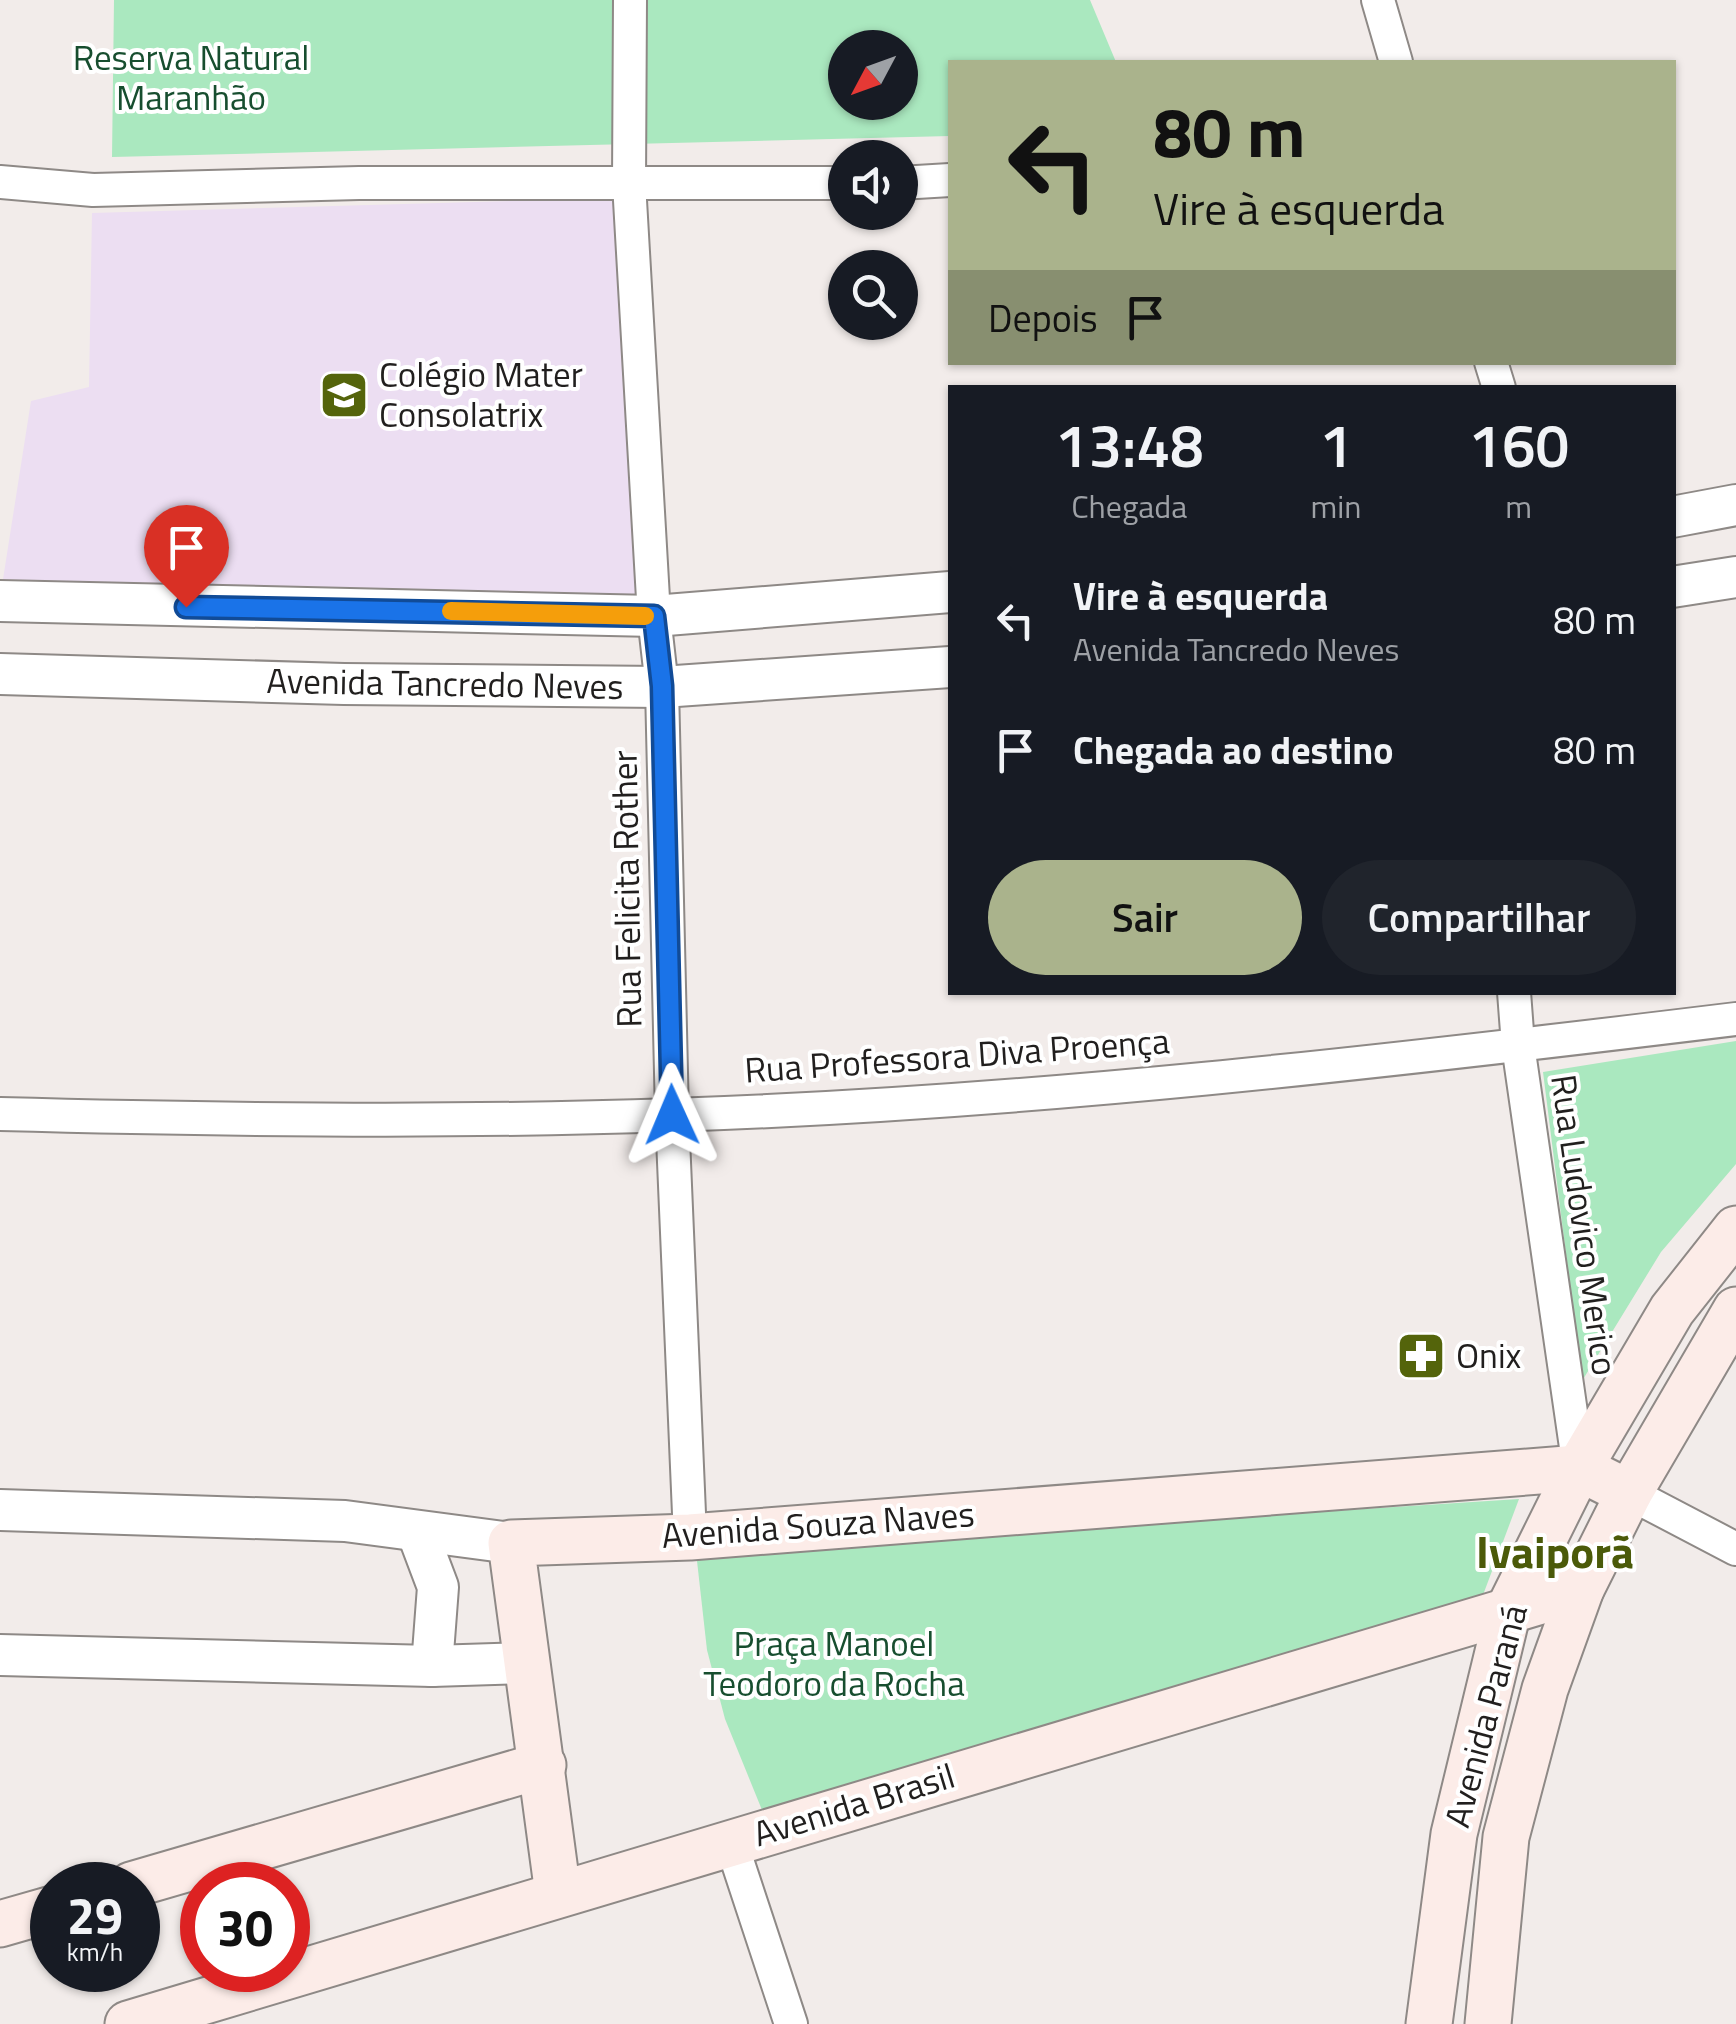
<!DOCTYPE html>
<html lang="pt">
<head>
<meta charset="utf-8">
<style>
	body { margin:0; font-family:"Titillium Web",sans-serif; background:#20242c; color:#f1f3f6; height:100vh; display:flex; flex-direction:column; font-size:38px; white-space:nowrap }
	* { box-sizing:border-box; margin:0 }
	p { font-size:32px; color:#9ea1a6 }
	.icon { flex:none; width:55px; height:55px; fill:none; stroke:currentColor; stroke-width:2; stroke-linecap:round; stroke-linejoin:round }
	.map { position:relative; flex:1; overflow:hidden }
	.side { position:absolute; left:948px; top:385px; width:728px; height:610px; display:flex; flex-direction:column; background:#171b24; border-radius:0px; box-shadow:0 2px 8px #0004 }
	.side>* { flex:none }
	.guide { position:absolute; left:948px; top:60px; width:728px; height:305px; border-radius:0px; box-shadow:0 2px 8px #0004; background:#aab38c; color:#111; overflow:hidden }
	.needle { width:65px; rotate:229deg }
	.fabs { position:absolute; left:828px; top:30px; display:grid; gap:20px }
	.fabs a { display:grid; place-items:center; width:90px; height:90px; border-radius:50%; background:#171b24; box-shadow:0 2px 8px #0004; font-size:50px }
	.speed { position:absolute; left:30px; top:1862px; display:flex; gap:20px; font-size:50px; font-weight:700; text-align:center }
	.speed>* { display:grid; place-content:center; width:130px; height:130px; border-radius:50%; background:#171b24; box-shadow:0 2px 8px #0004; line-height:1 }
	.speed small { font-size:25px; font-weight:400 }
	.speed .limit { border:15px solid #d22; background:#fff; color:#111 }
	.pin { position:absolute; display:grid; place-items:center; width:85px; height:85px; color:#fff; margin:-102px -42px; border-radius:50% 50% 50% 0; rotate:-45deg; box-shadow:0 0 10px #0007 }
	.pin .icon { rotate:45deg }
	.me { position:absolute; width:110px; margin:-55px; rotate:359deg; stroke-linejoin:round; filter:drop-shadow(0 0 8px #0008) }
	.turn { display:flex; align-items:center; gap:35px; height:210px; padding:0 40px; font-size:45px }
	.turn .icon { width:130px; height:130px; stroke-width:2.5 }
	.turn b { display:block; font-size:70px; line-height:85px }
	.then { display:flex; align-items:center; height:95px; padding:0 40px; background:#0003; gap:20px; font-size:38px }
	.eta { display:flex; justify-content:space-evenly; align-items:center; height:170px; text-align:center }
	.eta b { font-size:60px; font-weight:600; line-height:70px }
	.action { display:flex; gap:20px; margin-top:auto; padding:20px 40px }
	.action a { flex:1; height:115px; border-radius:60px; background:#aab38c; color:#111; font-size:40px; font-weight:600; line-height:115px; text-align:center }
	.action a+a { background:#20242c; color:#f1f3f6 }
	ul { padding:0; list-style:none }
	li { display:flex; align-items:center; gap:30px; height:130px; padding:0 40px }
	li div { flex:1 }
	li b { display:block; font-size:38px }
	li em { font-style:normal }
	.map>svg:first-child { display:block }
	.education { fill:#ecdef2 }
	.green { fill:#aae8bf; fill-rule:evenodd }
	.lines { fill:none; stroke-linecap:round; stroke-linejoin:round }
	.minor-casing { stroke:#8e8986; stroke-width:36 }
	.tertiary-casing { stroke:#8e8986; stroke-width:44 }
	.secondary-casing { stroke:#8e8986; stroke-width:49 }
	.minor { stroke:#fff; stroke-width:32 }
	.tertiary { stroke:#fff; stroke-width:40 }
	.secondary { stroke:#fcece8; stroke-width:45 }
	.route-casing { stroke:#114b97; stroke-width:25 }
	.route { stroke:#1a73e8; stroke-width:18 }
	.slow { stroke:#f59e0b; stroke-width:18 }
	.labels { text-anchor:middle; stroke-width:8; stroke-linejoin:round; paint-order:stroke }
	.park-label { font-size:35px; fill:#174e2f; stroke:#fff }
	.poi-label { font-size:35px; fill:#211f1e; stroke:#fff; text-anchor:start }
	.street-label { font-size:35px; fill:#211f1e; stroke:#fff }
	.district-label { font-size:45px; font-weight:bold; fill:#4b5a09; stroke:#fff }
</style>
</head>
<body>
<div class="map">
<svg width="1736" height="2024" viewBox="0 0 1736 2024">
	<rect width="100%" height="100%" fill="#f2ecea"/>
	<!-- education -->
	<path class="education" d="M616,198l23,400 -638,-6 30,-191 58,-14 3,-174z"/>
	<!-- green -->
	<g class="green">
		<path d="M114,0h976l26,62h-166v74l-838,21zM845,48h55v54h-55z"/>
		<path d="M1736,1041v123l-75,88 -79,129 -39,-309z"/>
		<path d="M1519,1499l-36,96 -721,215 -37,-91 -18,-69 -11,-98z"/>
	</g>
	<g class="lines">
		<!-- minor casing -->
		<g class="minor-casing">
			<g id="minor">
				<path d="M630,0l-1,183 25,433 8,71 10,428 18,422"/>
				<path d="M1378,0l18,62"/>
				<path d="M0,182l93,8 266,-7h486"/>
				<path d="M900,183l50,-3"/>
				<path d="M1491,362l8,26"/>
				<path d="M1514,992l4,53 61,423"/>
				<path d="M0,1114c224,6 450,9 673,1 356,-12 710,-53 1063,-96"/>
				<path d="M1629,1493l107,56"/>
				<path d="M731,1842l60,182"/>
			</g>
		</g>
		<!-- tertiary casing -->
		<g class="tertiary-casing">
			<g id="tertiary">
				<path d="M1672,517l64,-12"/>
				<path d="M1672,587l64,-10"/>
				<path d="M0,601l654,15 296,-24"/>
				<path d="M0,674l344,10 318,3 288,-20"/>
				<path d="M0,1510l345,11 166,22"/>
				<path d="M418,1534l20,53 -6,79"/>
				<path d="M0,1655l432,11 92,-3"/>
			</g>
		</g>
		<!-- secondary casing -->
		<g class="secondary-casing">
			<g id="secondary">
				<path d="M131,1885l412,-120"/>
				<path d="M558,1894l-47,-351 179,-6 889,-69 50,25"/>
				<path d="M0,1924l52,-15"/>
				<path d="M128,2024l1453,-435"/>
				<path d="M1429,2024l25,-190 54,-223 71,-143 93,-158 64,-81"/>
				<path d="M1488,2024l18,-187 39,-148 36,-100 48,-96 107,-183"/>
			</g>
		</g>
		<!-- minor -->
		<use href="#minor" class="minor"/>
		<!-- tertiary -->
		<use href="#tertiary" class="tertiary"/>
		<!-- secondary -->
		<use href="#secondary" class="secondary"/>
	</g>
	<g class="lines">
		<!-- route casing -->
		<g class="route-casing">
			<path id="route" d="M186,607l468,9 8,70 10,429"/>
		</g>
		<!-- route -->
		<use href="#route" class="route"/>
		<!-- slow -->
		<path class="slow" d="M451,611l194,5"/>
	</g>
	<!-- icons -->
	<defs>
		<g id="school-square" transform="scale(2.5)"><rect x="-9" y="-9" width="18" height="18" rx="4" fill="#54640b" stroke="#fff"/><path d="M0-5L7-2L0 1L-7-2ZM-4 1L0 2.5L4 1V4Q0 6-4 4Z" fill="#fff"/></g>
		<g id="pharmacy-square" transform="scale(2.5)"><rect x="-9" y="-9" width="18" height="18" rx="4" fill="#54640b" stroke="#fff"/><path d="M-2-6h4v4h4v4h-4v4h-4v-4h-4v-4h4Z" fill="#fff"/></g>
	</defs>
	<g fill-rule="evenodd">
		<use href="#school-square" x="344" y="395"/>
		<use href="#pharmacy-square" x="1421" y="1356"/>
	</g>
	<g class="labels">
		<!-- park labels -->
		<g class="park-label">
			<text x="191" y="70">Reserva Natural<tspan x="191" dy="40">Maranhão</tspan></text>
			<text x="834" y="1656">Praça Manoel<tspan x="834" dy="40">Teodoro da Rocha</tspan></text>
		</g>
		<!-- poi labels -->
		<g class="poi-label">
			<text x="379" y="387">Colégio Mater<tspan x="379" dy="40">Consolatrix</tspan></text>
			<text x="1456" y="1368">Onix</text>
		</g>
		<!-- street labels -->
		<g class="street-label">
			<text transform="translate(445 684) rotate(1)" y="12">Avenida Tancredo Neves</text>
			<text transform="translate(627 889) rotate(-91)" y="12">Rua Felicita Rother</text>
			<text transform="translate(957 1056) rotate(-4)" y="12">Rua Professora Diva Proença</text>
			<text transform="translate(1584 1225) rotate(82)" y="12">Rua Ludovico Merico</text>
			<text transform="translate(818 1525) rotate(-4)" y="12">Avenida Souza Naves</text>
			<text transform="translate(1486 1716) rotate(-75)" y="12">Avenida Paraná</text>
			<text transform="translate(854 1805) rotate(-17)" y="12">Avenida Brasil</text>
		</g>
		<!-- district labels -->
		<g class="district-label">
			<text x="1555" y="1568">Ivaiporã</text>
		</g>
	</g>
</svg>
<div class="fabs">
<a><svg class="needle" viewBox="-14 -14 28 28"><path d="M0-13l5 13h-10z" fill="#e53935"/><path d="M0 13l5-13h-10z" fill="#9ea1a6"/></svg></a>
<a><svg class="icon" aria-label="sound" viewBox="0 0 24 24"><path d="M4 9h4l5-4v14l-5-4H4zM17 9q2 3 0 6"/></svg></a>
<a><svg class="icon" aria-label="search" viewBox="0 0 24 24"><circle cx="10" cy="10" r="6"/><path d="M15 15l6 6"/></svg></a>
</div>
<div class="speed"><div>29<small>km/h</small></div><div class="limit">30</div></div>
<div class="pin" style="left:186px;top:607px;background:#d93025"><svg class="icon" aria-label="arrive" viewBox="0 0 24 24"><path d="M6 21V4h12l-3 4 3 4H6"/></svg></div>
<svg class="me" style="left:672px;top:1115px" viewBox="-20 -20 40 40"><path d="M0-17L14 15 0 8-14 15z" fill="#1a73e8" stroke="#fff" stroke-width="4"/></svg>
<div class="guide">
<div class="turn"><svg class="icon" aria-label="left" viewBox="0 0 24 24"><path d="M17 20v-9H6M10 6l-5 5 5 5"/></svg><div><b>80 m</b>Vire à esquerda</div></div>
<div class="then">Depois<svg class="icon" aria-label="arrive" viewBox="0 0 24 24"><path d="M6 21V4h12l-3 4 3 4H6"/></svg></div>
</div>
<section class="side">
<div class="eta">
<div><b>13:48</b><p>Chegada</p></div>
<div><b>1</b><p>min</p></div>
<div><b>160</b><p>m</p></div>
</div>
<ul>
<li><svg class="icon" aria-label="left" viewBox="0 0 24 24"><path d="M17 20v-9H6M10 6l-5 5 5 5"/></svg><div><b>Vire à esquerda</b><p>Avenida Tancredo Neves</p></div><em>80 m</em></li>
<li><svg class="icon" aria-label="arrive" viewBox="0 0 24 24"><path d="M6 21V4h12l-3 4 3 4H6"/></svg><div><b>Chegada ao destino</b></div><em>80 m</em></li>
</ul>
<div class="action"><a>Sair</a><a>Compartilhar</a></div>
</section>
</div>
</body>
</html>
